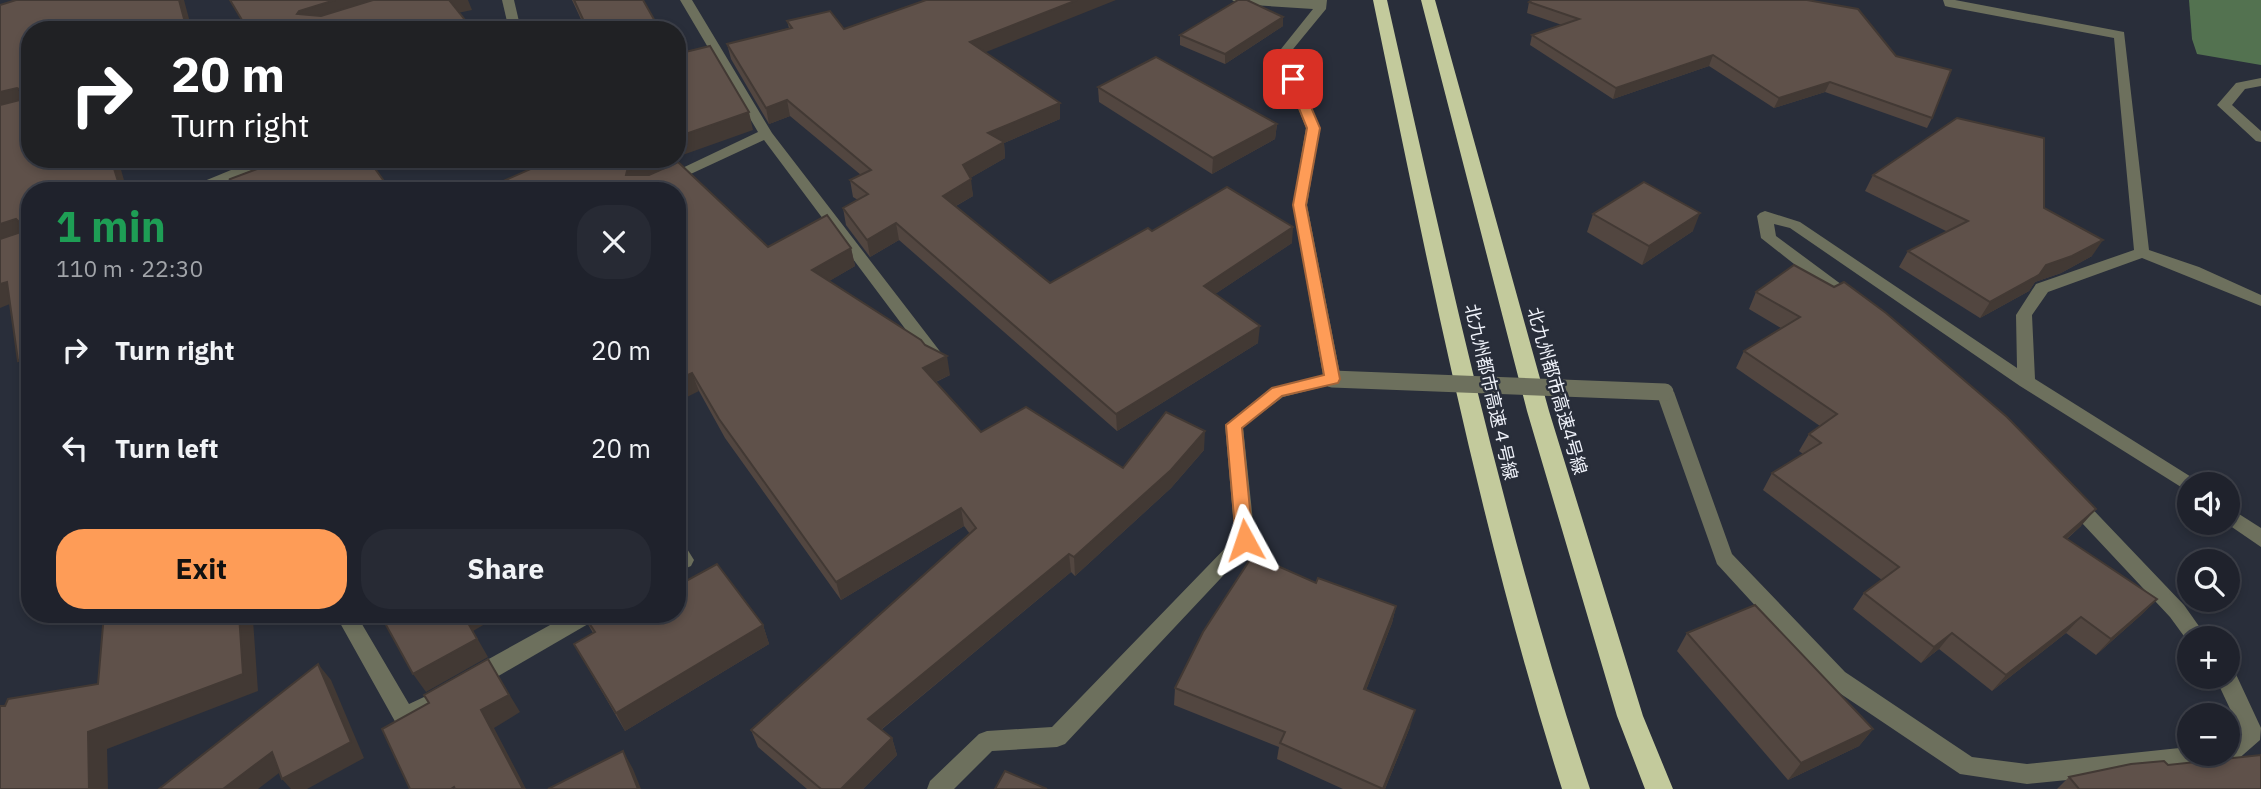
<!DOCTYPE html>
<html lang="en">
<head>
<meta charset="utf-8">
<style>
	body { margin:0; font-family:"IBM Plex Sans","Noto Sans JP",sans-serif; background:#272a34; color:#f1f3f6; height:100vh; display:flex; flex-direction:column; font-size:26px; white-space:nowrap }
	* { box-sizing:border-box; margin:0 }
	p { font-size:23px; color:#a1a4a9 }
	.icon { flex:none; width:38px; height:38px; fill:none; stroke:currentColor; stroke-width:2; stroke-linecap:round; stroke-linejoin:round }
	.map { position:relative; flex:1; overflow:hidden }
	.side { position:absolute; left:21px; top:182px; width:665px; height:441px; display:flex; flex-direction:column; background:#1f222c; border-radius:28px; box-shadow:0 4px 10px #0003,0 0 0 2px #3c3f48 }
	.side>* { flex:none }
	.hud { position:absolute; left:21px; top:21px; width:665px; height:147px; border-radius:28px; box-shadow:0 4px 10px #0003,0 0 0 2px #3c3f48; background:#202124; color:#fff; overflow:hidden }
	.buttons { position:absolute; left:2177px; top:472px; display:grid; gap:14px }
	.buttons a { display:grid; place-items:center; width:63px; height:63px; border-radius:50%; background:#1f222c; box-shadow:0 4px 10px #0003,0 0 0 2px #3c3f48; font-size:35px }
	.pin { position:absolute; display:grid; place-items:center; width:60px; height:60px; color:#fff; margin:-30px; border-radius:14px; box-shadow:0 4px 10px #0006 }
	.me { position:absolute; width:77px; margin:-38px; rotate:355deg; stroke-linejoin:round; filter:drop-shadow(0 0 5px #0008) }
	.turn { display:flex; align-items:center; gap:24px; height:147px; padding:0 35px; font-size:32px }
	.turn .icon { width:91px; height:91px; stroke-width:2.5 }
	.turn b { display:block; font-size:49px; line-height:60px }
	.round { display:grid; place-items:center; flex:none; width:74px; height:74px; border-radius:28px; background:#272a34 }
	.headline { display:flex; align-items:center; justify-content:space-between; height:119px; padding:0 35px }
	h1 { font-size:42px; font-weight:700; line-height:52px; color:#1e9e55 }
	.primary-button { display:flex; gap:14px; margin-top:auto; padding:14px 35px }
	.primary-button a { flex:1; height:80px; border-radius:28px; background:#fe9c57; color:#111; font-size:28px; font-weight:700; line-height:80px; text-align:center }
	.primary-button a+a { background:#272a34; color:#f1f3f6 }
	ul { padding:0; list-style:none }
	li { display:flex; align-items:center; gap:21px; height:98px; padding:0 35px }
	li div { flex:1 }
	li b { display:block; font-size:26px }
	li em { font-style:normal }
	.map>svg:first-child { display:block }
	.forest { fill:#537250 }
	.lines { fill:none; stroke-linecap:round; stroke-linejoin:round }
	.street { fill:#6d705d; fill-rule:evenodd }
	.highway { fill:#c3ca9c; fill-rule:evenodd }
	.street-bridge { stroke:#6d705d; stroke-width:17 }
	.wall { fill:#524640 }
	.shaded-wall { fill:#423934 }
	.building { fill:#5f514a; stroke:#423934; stroke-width:2 }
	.route { fill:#fe9c57; stroke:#a56539; stroke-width:2 }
	.labels { text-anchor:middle; stroke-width:5; stroke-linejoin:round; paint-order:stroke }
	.street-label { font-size:18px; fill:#eff2fa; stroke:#292e3a }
</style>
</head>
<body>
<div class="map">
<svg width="2261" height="789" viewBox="0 0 2261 789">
	<rect width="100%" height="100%" fill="#292e3a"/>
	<!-- forest -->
	<path class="forest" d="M2189,0h72v65l-64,-11 -5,-15z"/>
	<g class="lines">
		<!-- street -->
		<g class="street">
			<path d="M502,0h12l7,30h-12z"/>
			<path d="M680,0h12l80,133 170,221 2,4 -2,4h-12l-166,-222 -110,51h-20l124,-59z"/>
			<path d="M1232,0h95l-1,9 -37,45 31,74 -13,77 34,174 -3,4 -55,14 -40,30 12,113 -3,5 -187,199 -8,3 -65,4 -38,38h-27l3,-8 49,-47 8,-3 65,-4 183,-189 -10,-113 46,-37 52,-13 -30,-170 13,-77 -29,-74 36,-45 -75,-5z"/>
			<path d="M1943,0h12l169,32 25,218 50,17 62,28v11l-119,-48 -94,34 -16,23 3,64 161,101 2,5h-9v7l-169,-106 -230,-158 -16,-4 2,12 81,60 2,4 -2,4h-12l-84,-66 -4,-22 3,-3 5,-2 35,11 217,146 -1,-53 20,-31 98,-34 -20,-212 -165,-31 -4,-1z"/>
			<path d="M2261,78v8l-16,3 -13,16 29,26v11l-5,-1 -39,-36 19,-22z"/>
			<path d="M258,159h21l-78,32h-21z"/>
			<path d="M1665,386l9,6 58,162 113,118 127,85 55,7 162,-17v7h39v-14l12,-10 -25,-53h13v-9l6,2 27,58 -1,12 -24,21 -8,3 -201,20 -67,-10 -131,-88 -112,-122 -61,-172z"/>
			<path d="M2074,495l7,2 103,108 24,34h-19v4l-19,-26 -103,-110 -2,-5 2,-5z"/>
			<path d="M2228,507l33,21v19l-35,-24z"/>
			<path d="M677,542l7,2 10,16 -3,6 -14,6z"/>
			<path d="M335,614h21l53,90 15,-7 8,3 3,7 -3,7 -27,14 -8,-3z"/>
			<path d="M570,614h28l-3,6 -112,65 -8,2 -8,-2 -3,-7 3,-7z"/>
		</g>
		<!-- highway -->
		<g class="highway">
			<path d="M1373,0h14c60,265 117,530 203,789h-28c-82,-259 -134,-524 -189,-789z"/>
			<path d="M1421,0h14l114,411 94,305 30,73h-28l-28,-73 -90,-305z"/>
		</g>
		<!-- street-bridge -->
		<path class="street-bridge" d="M1332,379l333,13"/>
	</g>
	<!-- wall -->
	<g class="wall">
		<path d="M572,0h71l17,30h-74z"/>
		<path d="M1807,0l125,118 -5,10 -102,-36 -51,16 -65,-42 -96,33 -83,-54 2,-10 30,-10 -35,-12 2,-11z"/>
		<path d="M787,21l57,8 141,23 75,51v16l-56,24 1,15 -35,20 3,18 -17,10 94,77 102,-52 140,12 -77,51 43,49 -141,88 -218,-191 -29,17 -24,-32 -3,-17 15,-8 -5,-3 -3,-17 11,-5 -71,-59 -21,8 -38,-65 -4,-15 62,-16z"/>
		<path d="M1283,26l-58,38 -45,-19v-10z"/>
		<path d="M1098,87l179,37 -2,15 -63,35 -113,-72z"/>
		<path d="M553,159h118l-2,1 2,5 97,82 83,1 4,18 -26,15 121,94 -14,7 45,50 142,36 81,-18 -33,38 -96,88 -4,-4 -190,158 11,8 5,17 -34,34h-56l-49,-42 -7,-17 219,-196 -6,-8 -123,74 -116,-162 -26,-47z"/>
		<path d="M1873,175l171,33 48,48 -31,17 -26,9 -6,9 -49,27 -81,-51 9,-16 40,-19 -83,-41z"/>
		<path d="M1593,214l100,17 -51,34 -55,-33z"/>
		<path d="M1794,265l287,261 -14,13 90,60 -16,16 -45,40 -30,-22 -74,58 -53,-42 -18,14 -68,-54 11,-16 18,-13 -119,-90 9,-17 31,-19 -4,-3 10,-17 11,-8 -84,-58 8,-17 37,-23 -32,-19 7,-17z"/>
		<path d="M1316,583l80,23 -4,17 -26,67 44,37 -25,62h-42l-66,-30 2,-12 -105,-42 1,-17z"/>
		<path d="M679,585l84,40 6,19 -144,87 -51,-87 19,-11 -11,-19h95z"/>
		<path d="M1687,633l186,96 -14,17 -71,34 -111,-129z"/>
		<path d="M2168,765l93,24h-204l12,-12z"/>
	</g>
	<!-- shaded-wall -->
	<g class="shaded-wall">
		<path d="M179,0h5l8,30h-5z"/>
		<path d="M335,0h62l-91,30 -9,-16 2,-3z"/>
		<path d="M448,0h20l4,10 -19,4z"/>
		<path d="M1077,0h39l-145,58 -1,-16z"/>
		<path d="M1283,17v9l-58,38v-10z"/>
		<path d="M1713,55l-4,11 -96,33 3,-11z"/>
		<path d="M1830,82l-5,10 -51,16 5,-10z"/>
		<path d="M17,88l12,16 -29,8v-20z"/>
		<path d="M787,100l3,16 -21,8 -3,-16z"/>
		<path d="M1060,103v16l-56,24 1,15 -40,23 -2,-16 25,-32z"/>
		<path d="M749,112l4,18 -76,27v-20z"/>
		<path d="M1277,124l-2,15 -63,35 1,-16z"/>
		<path d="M111,159h7l9,32h-6z"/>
		<path d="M651,159h20l-2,1 3,10 -39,19 -7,-14 1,-4z"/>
		<path d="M971,179l2,17 -28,16 -2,-16z"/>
		<path d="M1700,213l-7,18 -51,34 7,-19z"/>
		<path d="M16,219l13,18 -29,9v-22z"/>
		<path d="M896,223l3,17 -29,17 -3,-17z"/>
		<path d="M1293,227l-1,16 -89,59 1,-16z"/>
		<path d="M2103,240l-11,16 -31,17 -26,9 -6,9 -49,27 10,-16 56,-37z"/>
		<path d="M851,248l4,18 -39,23 -4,-19z"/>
		<path d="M7,282l15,17 -22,9v-24z"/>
		<path d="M1260,326l-2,17 -141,88 -1,-17z"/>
		<path d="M30,356v19l-12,-14z"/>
		<path d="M947,356l3,19 -24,11 -3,-18z"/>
		<path d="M692,373l7,18 -22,11v-22z"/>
		<path d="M1205,431l-1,19 -33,38 -96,88 -1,-19z"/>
		<path d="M961,508l3,18 -123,74 -5,-18z"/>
		<path d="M2096,509l-15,17 -31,27 14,-16z"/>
		<path d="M1069,554l2,18 -198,164 -5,-17z"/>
		<path d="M2157,599l-16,16 -45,40 15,-16z"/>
		<path d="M1396,606l-4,17 -32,83 4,-17z"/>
		<path d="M239,614h11l3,6 5,71 -151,58 1,40h-19l-1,-57z"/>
		<path d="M463,614h39l-29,17 15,26 -62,35 -13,-18z"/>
		<path d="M2081,617l-15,16 -74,58 14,-16z"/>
		<path d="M763,625l6,19 -144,87 -9,-18z"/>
		<path d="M1952,633l-13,16 -18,14 13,-16z"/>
		<path d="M488,659l32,53 -26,16 32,61h-3l-42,-79z"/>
		<path d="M318,664l13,16 33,78 -57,31h-16l-9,-10z"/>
		<path d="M1415,710l-5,17 -25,62h-2z"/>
		<path d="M1873,729l-14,17 -71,34 13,-17z"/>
		<path d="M892,738l5,17 -34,34h-22z"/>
		<path d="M623,751l10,18 8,20h-3z"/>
		<path d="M272,752l15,15 -29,22h-35z"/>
	</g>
	<!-- building -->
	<g class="building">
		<path d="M16,0h163l8,30h-157v129h81l10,32h-91v165l-12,5 -11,-79 -7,2v-45l18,-6 1,-11 -3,-3 -16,5v-119l20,-5 1,-10 -4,-2 -17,4v-87z"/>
		<path d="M230,0h105l-36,11 -2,3 24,2 52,-16h76l24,30h-225z"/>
		<path d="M574,0h69l17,30h-72z"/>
		<path d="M926,0h151l-107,42 90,61 -72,30 16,9 -41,23 8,14 -28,17 107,87 98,-55 4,3 75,-44 66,40 -89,59 56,40 -144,88 -220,-191 -29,17 -24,-32 25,-14 -18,-14 21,-10 -84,-70 -21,8 -39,-64 65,-16 -5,-7 43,-10 14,18z"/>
		<path d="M1238,0h9l36,17 -58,37 -45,-19z"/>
		<path d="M1532,0h275l51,9 38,47 55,14 -19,48 -102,-36 -51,16 -66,-43 -97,33 -84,-53 47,-16 -50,-17z"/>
		<path d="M710,46l39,66 -72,25v-83z"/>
		<path d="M1156,57l121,67 -64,34 -115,-71z"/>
		<path d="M1957,118l87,20v70l59,32 -31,16 -26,9 -7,10 -49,27 -82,-51 60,-30 -95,-46z"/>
		<path d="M284,159h84l23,32h-156l-5,-12z"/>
		<path d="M553,159h98l-24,12 -1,4h23l29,-13 90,85 59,-32 24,33 -39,22 109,70 4,5 22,11 -24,12 58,64 45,-25 97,61 43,-56 39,19 -34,39 -97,87 -5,-3 -201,165 24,19 -51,51h-20l-70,-59 225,-202 -15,-20 -125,74 -117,-163 -27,-46 -15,7v-189h-196z"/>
		<path d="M1644,182l56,31 -51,33 -56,-32z"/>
		<path d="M1794,265l40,22 10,-5 42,31 121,104 89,92 -32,28 93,62 -46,40 -30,-22 -75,58 -54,-42 -18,14 -70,-54 35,-26 -127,-94 49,-30 -12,-9 28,-20 -93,-63 56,-34 -44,-25z"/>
		<path d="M1253,555l63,28 2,-5 78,28 -32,83 51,21 -32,79 -103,-46 5,-11 -110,-44 28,-56z"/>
		<path d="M717,564l46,61 -147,88 -42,-69 21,-12 -12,-18h94v-32l2,3z"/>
		<path d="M1755,605l118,124 -72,34 -114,-130z"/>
		<path d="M104,614h135l4,60 -155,58 1,57h-89v-83h5l3,-7 90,-15z"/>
		<path d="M380,614h83l14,25 -64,35z"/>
		<path d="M488,659l21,36 -28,15 42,79h-68l-1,-2 -3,2h-41l-28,-60 47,-26 -5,-8z"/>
		<path d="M318,664l33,78 -69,37 -10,-27 -49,37h-64z"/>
		<path d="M623,751l15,38h-90z"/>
		<path d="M2261,755v34h-182l-10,-12 62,-13 33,-3 4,4z"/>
		<path d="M1005,771l42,18h-52z"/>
	</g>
	<!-- route -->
	<path class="route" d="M1293,76l6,3 21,49 -14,77 34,174 -2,4 -56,13 -40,32 11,112 -2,5h-13l-2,-5 -10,-115 46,-37 52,-13 -31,-170 14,-77 -20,-49z"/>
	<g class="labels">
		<!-- street labels -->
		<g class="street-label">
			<text transform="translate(1557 391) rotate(74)" y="6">北九州都市高速4号線</text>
			<text transform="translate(1491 392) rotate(77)" y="6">北九州都市高速４号線</text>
		</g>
	</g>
</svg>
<div class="buttons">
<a><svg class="icon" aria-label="sound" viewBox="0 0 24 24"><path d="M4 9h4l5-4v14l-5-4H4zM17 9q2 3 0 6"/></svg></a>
<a><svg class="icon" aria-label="search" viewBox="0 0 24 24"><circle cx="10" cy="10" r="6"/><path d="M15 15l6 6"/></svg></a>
<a>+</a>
<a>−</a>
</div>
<div class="pin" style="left:1293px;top:79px;background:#d93025"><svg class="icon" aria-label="arrive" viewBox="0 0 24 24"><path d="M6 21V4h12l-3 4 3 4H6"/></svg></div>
<svg class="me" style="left:1245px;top:540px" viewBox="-20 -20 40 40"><path d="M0-17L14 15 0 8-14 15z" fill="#fe9c57" stroke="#fff" stroke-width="4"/></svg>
<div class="hud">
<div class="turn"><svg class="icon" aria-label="right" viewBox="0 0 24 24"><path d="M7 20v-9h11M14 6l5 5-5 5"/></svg><div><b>20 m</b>Turn right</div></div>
</div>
<section class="side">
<div class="headline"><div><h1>1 min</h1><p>110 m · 22:30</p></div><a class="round"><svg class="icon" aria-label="close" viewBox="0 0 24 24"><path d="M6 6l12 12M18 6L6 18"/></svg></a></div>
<ul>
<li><svg class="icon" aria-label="right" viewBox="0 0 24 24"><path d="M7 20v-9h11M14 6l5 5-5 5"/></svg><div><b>Turn right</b></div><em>20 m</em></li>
<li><svg class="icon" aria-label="left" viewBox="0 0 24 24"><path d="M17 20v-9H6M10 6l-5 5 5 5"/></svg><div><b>Turn left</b></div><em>20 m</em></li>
</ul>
<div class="primary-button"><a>Exit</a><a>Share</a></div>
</section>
</div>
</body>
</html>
